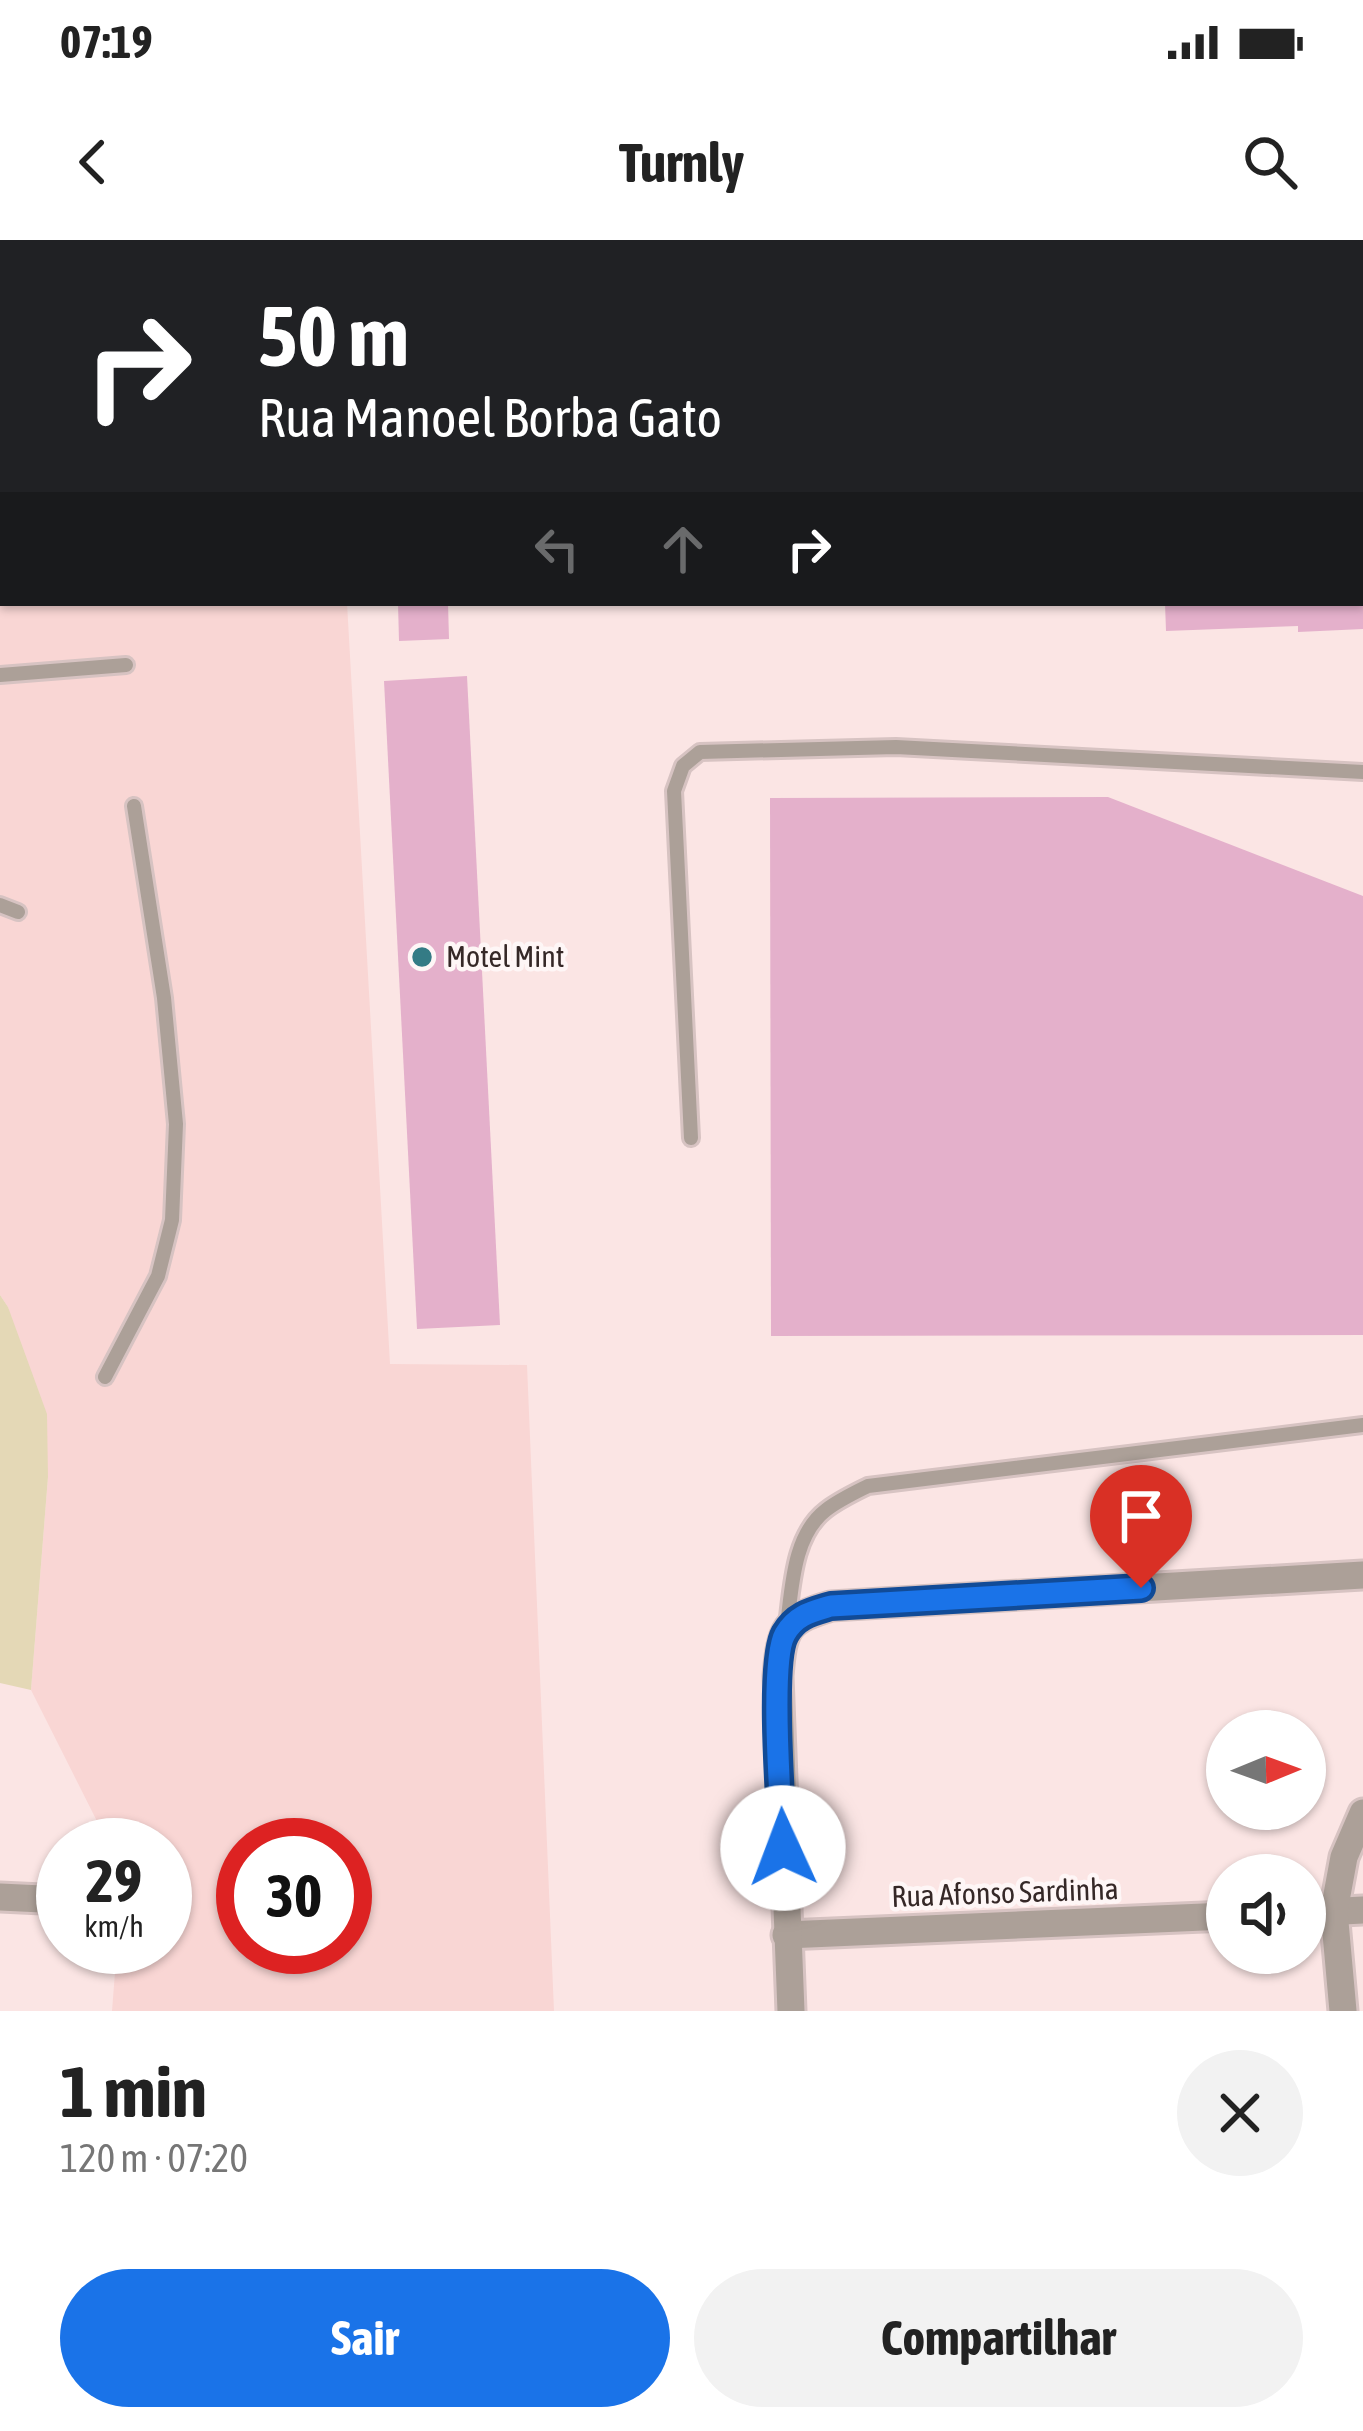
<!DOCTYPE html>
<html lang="pt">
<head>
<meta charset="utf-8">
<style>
	body { margin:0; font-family:"Asap Condensed",sans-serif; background:#f2f2f2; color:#222; height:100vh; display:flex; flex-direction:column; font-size:45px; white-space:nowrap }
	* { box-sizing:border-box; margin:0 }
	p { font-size:39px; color:#767676 }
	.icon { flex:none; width:66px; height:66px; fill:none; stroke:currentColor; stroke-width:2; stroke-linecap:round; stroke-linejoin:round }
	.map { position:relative; height:1771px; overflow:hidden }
	.panel { display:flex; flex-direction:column; background:#fff; flex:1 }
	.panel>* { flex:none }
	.top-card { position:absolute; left:0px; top:0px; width:1365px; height:366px; box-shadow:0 3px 9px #0004; background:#202124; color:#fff; overflow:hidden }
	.needle { width:78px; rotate:89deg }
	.controls { position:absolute; left:1206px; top:1470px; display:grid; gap:24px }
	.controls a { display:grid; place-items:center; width:120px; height:120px; border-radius:50%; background:#fff; box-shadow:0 3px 9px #0004; font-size:60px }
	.speed { position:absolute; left:36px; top:1578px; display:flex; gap:24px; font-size:60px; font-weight:700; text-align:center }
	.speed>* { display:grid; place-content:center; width:156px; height:156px; border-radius:50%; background:#fff; box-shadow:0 3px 9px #0004; line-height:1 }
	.speed small { font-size:30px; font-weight:400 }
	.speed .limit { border:18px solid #d22; background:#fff; color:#111 }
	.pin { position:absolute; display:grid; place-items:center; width:102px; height:102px; color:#fff; margin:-123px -51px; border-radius:50% 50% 50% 0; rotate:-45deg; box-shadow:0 0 12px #0007 }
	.pin .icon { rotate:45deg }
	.me { position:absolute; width:132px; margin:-66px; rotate:358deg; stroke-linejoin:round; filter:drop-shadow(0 0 9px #0008) }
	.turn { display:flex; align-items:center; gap:42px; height:252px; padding:0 60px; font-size:54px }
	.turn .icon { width:156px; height:156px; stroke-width:2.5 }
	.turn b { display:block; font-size:84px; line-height:102px }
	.lanes { display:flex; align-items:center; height:114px; padding:0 60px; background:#0003; justify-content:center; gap:60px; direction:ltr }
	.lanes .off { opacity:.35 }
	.round { display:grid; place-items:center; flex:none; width:126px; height:126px; border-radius:63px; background:#f2f2f2 }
	.head { display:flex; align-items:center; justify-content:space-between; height:204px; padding:0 60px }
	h1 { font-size:72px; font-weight:700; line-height:90px }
	.action { display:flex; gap:24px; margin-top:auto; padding:24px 60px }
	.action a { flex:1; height:138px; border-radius:72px; background:#1a73e8; color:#fff; font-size:48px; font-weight:700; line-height:138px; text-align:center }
	.action a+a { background:#f2f2f2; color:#222 }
	.status { display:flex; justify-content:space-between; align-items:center; height:84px; padding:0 60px; background:#fff; direction:ltr }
	.status svg { height:33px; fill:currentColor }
	header { display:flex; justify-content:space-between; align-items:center; height:156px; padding:0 60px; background:#fff; font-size:54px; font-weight:700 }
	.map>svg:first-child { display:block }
	.built { fill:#f9d6d4; fill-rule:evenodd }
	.green { fill:#e4d8b6 }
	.building { fill:#e4b0cb }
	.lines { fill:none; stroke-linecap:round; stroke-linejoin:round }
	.service-casing { stroke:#d7c3c2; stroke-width:20 }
	.minor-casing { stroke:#d7c3c2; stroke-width:33 }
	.trunk-casing { stroke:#d7c3c2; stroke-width:39 }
	.motorway-casing { stroke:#d7c3c2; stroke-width:42 }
	.service { stroke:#aca098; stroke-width:14 }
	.minor { stroke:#aca098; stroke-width:27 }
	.trunk { stroke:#6c5748; stroke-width:33 }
	.motorway { stroke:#634c3c; stroke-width:36 }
	.route-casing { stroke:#114b97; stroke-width:30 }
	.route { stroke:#1a73e8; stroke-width:21 }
	.poi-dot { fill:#347b85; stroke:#fef6f6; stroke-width:4.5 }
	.labels { text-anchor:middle; stroke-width:9; stroke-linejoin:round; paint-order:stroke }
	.poi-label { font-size:30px; fill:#352827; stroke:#fef6f6; text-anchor:start }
	.street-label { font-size:30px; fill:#352827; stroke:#fef6f6 }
</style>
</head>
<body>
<div class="status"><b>07:19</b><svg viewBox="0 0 49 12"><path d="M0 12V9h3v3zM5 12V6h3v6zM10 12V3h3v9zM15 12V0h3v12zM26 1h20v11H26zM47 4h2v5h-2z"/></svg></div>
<header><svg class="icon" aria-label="back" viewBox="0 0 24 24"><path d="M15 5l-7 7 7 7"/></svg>Turnly<svg class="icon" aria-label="search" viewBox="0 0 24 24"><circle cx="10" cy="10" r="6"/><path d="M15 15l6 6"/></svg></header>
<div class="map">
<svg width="1363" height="1771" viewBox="0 0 1363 1771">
	<rect width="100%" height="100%" fill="#fbe5e4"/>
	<!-- built -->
	<path class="built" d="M0,314h3v49h344l43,761 137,1 27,646h-442l5,-64h48v-102h-56l-78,-155 17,-213 -40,-170 -8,-12zM243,1605h102v102h-102z"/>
	<!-- green -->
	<path class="green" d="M0,1055l8,12 39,107 1,63 -17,213 -31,-7z"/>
	<!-- building -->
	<g class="building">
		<path d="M398,363h50l1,36 -50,2z"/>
		<path d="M1165,363h198v26l-65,3v-6l-132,5z"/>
		<path d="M467,436l33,649 -83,4 -33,-648z"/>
		<path d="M1108,557l255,99v439l-592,1 -1,-538z"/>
	</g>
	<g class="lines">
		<!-- service casing -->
		<g class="service-casing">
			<g id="service">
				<path d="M0,435l126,-10"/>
				<path d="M0,665l18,7"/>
				<path d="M691,898l-17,-347 9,-25 17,-14 196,-5 467,25"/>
				<path d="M105,1137l53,-101 14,-56 4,-96 -12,-126 -30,-192"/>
				<path d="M787,1385c5,-37 6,-90 39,-115 13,-10 28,-17 42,-24l495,-61"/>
			</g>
		</g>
		<!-- minor casing -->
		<g class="minor-casing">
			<g id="minor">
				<path d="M0,1657l63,3"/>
				<path d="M1305,1673l58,-3"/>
				<path d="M786,1695l441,-19"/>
				<path d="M791,1771l-13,-335c4,-47 7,-57 53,-70l532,-31"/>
				<path d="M1343,1771l-9,-100 10,-54 19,-44"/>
			</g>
		</g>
		<!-- trunk casing -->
		<g class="trunk-casing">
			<g id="trunk">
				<path d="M1362,121h1"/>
				<path d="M1362,184h1"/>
				<path d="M0,245h3"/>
			</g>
		</g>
		<!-- motorway casing -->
		<g class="motorway-casing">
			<g id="motorway">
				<path d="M263,3l46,-3"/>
				<path d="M1075,3l33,-3"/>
				<path d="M0,20h3"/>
				<path d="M1362,36h1"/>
				<path d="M0,80h3"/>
				<path d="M0,150h3"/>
			</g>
		</g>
		<!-- service -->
		<use href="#service" class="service"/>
		<!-- minor -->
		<use href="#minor" class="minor"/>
		<!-- trunk -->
		<use href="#trunk" class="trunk"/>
		<!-- motorway -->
		<use href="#motorway" class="motorway"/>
	</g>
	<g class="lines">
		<!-- route casing -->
		<g class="route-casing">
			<path id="route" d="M783,1608c-2,-39 -14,-186 2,-214 11,-19 26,-22 46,-28l310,-18"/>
		</g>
		<!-- route -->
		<use href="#route" class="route"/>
	</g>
	<!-- markers -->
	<circle class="poi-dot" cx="422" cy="717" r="12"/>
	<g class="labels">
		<!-- poi labels -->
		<g class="poi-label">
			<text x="446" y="727">Motel Mint</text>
		</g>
		<!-- street labels -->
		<g class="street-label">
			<text transform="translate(1005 1653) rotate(-2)" y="10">Rua Afonso Sardinha</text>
		</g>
	</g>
</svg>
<div class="controls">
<a><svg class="needle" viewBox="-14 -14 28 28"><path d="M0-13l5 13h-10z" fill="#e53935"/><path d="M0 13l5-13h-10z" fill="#767676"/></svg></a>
<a><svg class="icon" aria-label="sound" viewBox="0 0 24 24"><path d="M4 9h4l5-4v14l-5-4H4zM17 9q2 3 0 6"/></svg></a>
</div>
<div class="speed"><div>29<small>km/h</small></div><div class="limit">30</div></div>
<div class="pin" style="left:1141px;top:1348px;background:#d93025"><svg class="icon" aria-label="arrive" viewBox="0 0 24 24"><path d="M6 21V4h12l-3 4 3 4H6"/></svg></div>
<svg class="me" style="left:783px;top:1608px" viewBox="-20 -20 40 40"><circle r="19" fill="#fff"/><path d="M0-13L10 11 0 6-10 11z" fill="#1a73e8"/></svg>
<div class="top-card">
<div class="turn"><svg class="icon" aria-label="right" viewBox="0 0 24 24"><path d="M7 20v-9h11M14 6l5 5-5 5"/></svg><div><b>50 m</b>Rua Manoel Borba Gato</div></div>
<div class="lanes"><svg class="icon off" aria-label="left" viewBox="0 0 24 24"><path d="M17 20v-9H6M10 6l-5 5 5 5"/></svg><svg class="icon off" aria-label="ahead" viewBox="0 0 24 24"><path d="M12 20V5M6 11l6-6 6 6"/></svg><svg class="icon" aria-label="right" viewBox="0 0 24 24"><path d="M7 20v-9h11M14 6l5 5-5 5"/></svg></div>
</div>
</div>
<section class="panel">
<div class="head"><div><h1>1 min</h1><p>120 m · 07:20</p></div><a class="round"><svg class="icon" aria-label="close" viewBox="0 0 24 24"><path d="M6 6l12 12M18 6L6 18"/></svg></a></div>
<div class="action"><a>Sair</a><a>Compartilhar</a></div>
</section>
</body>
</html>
